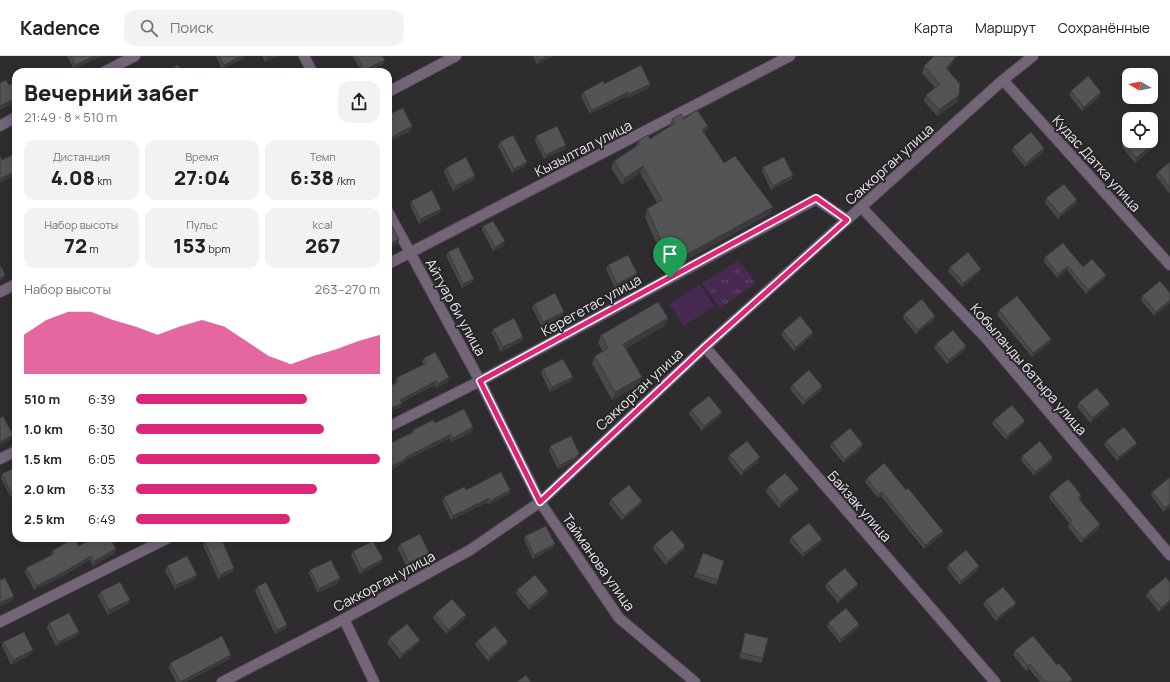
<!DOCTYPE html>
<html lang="ru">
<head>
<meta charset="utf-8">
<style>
	:root { --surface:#fff; --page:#f2f2f2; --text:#202124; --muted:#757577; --line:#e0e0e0; --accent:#db2777 }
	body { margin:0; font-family:Manrope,sans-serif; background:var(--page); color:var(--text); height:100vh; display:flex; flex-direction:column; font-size:15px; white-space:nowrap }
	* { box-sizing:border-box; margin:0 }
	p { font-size:13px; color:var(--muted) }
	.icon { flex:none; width:22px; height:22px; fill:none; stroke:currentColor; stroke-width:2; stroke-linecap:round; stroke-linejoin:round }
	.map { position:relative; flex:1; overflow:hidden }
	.panel { position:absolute; left:12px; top:12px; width:380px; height:474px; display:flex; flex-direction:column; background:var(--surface); border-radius:12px; box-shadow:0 2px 10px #0003 }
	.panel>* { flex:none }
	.needle { width:26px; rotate:280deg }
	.fabs { position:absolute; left:1122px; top:12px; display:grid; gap:8px }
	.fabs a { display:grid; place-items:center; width:36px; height:36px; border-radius:8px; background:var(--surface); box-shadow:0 2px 10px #0003; font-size:20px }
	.pin { position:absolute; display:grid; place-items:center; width:34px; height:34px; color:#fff; margin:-41px -17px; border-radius:50% 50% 50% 0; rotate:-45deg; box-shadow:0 0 4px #0007 }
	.pin .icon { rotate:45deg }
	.round { display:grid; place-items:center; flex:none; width:42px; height:42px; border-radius:12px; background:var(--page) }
	.head { display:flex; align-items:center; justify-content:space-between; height:68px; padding:0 12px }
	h1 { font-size:22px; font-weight:800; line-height:30px }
	.stats { display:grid; grid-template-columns:repeat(3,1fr); gap:6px; height:68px; padding:4px 12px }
	.stats div { display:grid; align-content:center; border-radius:10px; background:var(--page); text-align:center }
	.stats b { font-size:20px; font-weight:800 }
	.stats small { font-size:11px; font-weight:400 }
	.stats p { font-size:11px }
	.chart { height:112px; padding:8px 12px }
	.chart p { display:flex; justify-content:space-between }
	.chart svg { width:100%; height:72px; margin-top:4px; fill:var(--accent); opacity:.7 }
	ul { padding:0 12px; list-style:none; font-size:13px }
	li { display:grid; grid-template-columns:64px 48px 1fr; align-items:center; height:30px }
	li i { height:10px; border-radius:5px; background:var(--accent) }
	header { display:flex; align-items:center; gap:24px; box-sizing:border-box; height:56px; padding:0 20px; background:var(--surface); border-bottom:1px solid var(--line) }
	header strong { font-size:19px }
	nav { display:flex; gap:22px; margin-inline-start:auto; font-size:14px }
	.search { width:280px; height:36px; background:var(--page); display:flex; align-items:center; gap:10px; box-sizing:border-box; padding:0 14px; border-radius:12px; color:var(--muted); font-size:15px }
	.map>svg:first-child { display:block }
	.grass { fill:url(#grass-tufts) }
	.garden { fill:#472952 }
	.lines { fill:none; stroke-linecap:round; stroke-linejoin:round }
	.street-casing { stroke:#4c4a4c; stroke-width:12 }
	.street { stroke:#736478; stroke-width:10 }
	.wall { fill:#484749 }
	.shaded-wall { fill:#3b3a3c }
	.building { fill:#545355; stroke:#3b3a3c }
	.route-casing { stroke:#fff; stroke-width:8 }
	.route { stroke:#db2777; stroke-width:5 }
	.labels { text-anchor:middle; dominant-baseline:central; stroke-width:3.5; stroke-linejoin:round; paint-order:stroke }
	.street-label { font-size:14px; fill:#eae9ea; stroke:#242325 }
</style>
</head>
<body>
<header>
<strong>Kadence</strong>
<div class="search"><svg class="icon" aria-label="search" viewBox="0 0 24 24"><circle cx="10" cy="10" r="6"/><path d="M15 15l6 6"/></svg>Поиск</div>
<nav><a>Карта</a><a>Маршрут</a><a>Сохранённые</a></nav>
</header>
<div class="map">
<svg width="1170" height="626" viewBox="0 0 1170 626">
	<defs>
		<pattern id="grass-tufts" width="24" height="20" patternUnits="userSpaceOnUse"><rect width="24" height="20" fill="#472952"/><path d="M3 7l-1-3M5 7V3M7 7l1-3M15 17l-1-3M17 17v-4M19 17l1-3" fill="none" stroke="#62486b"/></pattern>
	</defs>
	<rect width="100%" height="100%" fill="#2e2c2e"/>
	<polygon class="grass" points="738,204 756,227 720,253 702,227 733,208"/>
	<polygon class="garden" points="700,228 714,250 684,270 669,248"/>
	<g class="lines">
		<defs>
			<g id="street">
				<polyline points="304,0 312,16"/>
				<polyline points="104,16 135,0"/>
				<polyline points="1003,24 1170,209"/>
				<polyline points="388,36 456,0"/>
				<polyline points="0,70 16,61"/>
				<polyline points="861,151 986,282 1170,499"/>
				<polyline points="388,156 480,325 540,446 619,562 695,626"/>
				<polyline points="388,208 790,0"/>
				<polyline points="0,236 16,228"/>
				<polyline points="705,291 995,626"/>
				<polyline points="388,371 480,325 816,143 847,164"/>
				<polyline points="0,403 16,395"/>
				<polyline points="344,563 374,626"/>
				<polyline points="0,566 168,482"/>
				<polyline points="222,626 344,563 470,494 540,446 705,291 1003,24 1033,0"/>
			</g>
		</defs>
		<use href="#street" class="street-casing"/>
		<use href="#street" class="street"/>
	</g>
	<g class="wall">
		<polygon points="67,0 102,0 74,13"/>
		<polygon points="216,0 244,0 243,3 222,13"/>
		<polygon points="262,0 278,0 265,6"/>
		<polygon points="353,0 382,0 385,4 383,8 367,16 361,16"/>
		<polygon points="533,0 554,0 537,8"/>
		<polygon points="934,0 957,0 955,2 952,8 948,14 959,39 957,46 937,60 924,45 926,39 935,32 922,17 924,10"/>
		<polygon points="604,28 650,28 648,32 628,42 627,40 590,58 581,40 583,36"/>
		<polygon points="1071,35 1100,41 1082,55 1069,39"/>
		<polygon points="388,59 412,70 411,75 390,85 388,80"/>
		<polygon points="672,63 684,63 705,77 704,77 724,107 773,151 770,158 668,214 645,161 647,153 657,147 640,117 622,129 611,112 614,105 636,90 638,85 650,83 670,71 669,70"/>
		<polygon points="536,80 566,89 565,93 544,103 535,85"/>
		<polygon points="500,86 525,110 512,117 498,90"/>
		<polygon points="1123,86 1153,92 1135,107 1122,91"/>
		<polygon points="1013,91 1044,92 1043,97 1025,111 1012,95"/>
		<polygon points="1170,106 1170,136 1169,137 1156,120 1158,116"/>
		<polygon points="763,111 792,123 771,134 762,115"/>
		<polygon points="446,112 474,124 453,135 444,116"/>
		<polygon points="1046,142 1076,148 1058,163 1045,147"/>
		<polygon points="411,145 441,153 439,157 419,168 410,149"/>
		<polygon points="483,170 503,190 493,195 482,174"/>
		<polygon points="448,196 472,227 462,232 446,200"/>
		<polygon points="1045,201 1083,211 1106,219 1104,223 1086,238 1067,214 1057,222 1044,206"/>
		<polygon points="608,209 636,221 615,232 606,213"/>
		<polygon points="950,211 981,213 979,217 962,231 948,215"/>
		<polygon points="1170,237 1170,247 1154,260 1141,244 1142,240"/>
		<polygon points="534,248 564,256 562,260 542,271 532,252"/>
		<polygon points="999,254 1050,287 1032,301 997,259"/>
		<polygon points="904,258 935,260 934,264 916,278 903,262"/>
		<polygon points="668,262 665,270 626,292 639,329 612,344 592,308 595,300 603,296 598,287 601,279"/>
		<polygon points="493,273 523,281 522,285 501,296 492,277"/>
		<polygon points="783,275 813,276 812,280 794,295 781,279"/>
		<polygon points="936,288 966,290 965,294 947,308 934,292"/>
		<polygon points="424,302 448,326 436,332 435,329 402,346 400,351 388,357 388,331 395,327 396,322 424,308 422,306"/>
		<polygon points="543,313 573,321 571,325 550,336 541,317"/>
		<polygon points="792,329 822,330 821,335 803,349 790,333"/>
		<polygon points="1079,346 1108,352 1090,367 1077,351"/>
		<polygon points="691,354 722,356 720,360 702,375 689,358"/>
		<polygon points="994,364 1025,365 1023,369 1006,384 992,368"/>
		<polygon points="435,367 473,371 472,376 451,386 450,382 406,404 406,406 388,415 388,388 412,376 413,374"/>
		<polygon points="1106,385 1137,387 1135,391 1117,405 1104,389"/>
		<polygon points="832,387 863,388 861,393 844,407 830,391"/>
		<polygon points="550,390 579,397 578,402 574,405 558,413 549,395"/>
		<polygon points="729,399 759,405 741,420 728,403"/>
		<polygon points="1022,400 1052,406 1034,420 1021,404"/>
		<polygon points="2,418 16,438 10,441 1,422"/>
		<polygon points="1170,421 1170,451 1164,456 1151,440 1152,436"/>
		<polygon points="867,422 943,475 942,479 924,493 881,440 878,442 865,426"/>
		<polygon points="768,431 797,437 779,452 766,436"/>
		<polygon points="466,434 510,434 509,438 488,449 487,446 451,464 442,445 444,441"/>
		<polygon points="1050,438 1081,439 1080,443 1099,473 1081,487 1068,471 1069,467 1049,442"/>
		<polygon points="611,443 642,445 640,449 622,464 609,448"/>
		<polygon points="525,480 553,492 533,503 524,484"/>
		<polygon points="791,481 822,483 820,487 803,501 789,485"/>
		<polygon points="204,485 234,512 233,516 218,523 203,489"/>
		<polygon points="400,488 429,497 428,501 407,511 398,493"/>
		<polygon points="655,488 684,494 666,509 653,493"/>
		<polygon points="79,490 115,497 93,510 90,504 63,520 34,534 25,516 26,512 51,499 52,495"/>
		<polygon points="353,495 381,507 360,518 351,499"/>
		<polygon points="703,497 724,505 716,529 694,521"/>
		<polygon points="948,509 979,510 977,515 960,529 947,513"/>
		<polygon points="167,510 195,523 175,533 165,515"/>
		<polygon points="310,514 340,522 338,527 318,537 309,518"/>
		<polygon points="827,527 858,528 856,532 838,547 825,531"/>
		<polygon points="1170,527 1170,547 1159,556 1146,540 1148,536"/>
		<polygon points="257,531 287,569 285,573 275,578 255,535"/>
		<polygon points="517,534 548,535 547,540 529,554 516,538"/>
		<polygon points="100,536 130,544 128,548 108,559 98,540"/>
		<polygon points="985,545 1014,551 996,565 983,549"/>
		<polygon points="435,558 464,564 446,578 433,562"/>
		<polygon points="49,567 79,576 77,580 56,590 47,572"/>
		<polygon points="828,567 859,568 858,572 840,587 827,571"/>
		<polygon points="745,577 763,602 762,607 739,602"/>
		<polygon points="389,582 418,588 400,603 387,587"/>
		<polygon points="477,585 508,586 506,590 488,605 475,589"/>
		<polygon points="3,586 31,598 11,609 2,590"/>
		<polygon points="1015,594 1072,623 1071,626 1040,626 1029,613 1026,615 1013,599"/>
		<polygon points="230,603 186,626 176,626 169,612 170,607"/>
	</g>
	<g class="shaded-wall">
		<polygon points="95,0 102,0 74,13 75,9"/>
		<polygon points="242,0 244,0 243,3 222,13 224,9"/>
		<polygon points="271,0 278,0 265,6 266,2"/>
		<polygon points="547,0 554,0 537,8 539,4"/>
		<polygon points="955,2 952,8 944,18 946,12"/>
		<polygon points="385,4 383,8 367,16 363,16 364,14"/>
		<polygon points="650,28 648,32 628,42 629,38"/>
		<polygon points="628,36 627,40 590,58 592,54"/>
		<polygon points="1101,36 1100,41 1082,55 1084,51"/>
		<polygon points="959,39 957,46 937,60 939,54"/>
		<polygon points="16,42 16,46 0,54 0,50"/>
		<polygon points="412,70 411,75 390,85 392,81"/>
		<polygon points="708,70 705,77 699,81 702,74"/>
		<polygon points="1154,88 1153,92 1135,107 1136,102"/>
		<polygon points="566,89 565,93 544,103 546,99"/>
		<polygon points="1044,92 1043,97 1025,111 1026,107"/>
		<polygon points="527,106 525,110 512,117 514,113"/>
		<polygon points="643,110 640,117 622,129 625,122"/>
		<polygon points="16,115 16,119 0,127 0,123"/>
		<polygon points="793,119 792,123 771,134 773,130"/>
		<polygon points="475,120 474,124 453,135 455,130"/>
		<polygon points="1077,144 1076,148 1058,163 1060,158"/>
		<polygon points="773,151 770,158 668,214 671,207"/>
		<polygon points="441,153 439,157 419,168 420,163"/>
		<polygon points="399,183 398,188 388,193 388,189"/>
		<polygon points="505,185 503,190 493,195 495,191"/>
		<polygon points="1068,210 1067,214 1057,222 1058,218"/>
		<polygon points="981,213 979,217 962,231 963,227"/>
		<polygon points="637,217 636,221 615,232 617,228"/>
		<polygon points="5,219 3,223 0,225 0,222"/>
		<polygon points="1106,219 1104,223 1086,238 1088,234"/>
		<polygon points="474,223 472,227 462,232 463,228"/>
		<polygon points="1170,244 1170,247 1154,260 1156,256"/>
		<polygon points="564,256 562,260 542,271 543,266"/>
		<polygon points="935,260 934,264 916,278 918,274"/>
		<polygon points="668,262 665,270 620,296 623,288"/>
		<polygon points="813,276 812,280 794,295 796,291"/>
		<polygon points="523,281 522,285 501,296 503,291"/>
		<polygon points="1051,283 1050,287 1032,301 1033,297"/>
		<polygon points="966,290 965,294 947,308 949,304"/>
		<polygon points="449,321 448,326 436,332 438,328"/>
		<polygon points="573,321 571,325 550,336 552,331"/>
		<polygon points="642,321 639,329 612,344 615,336"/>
		<polygon points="436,325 435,329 399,348 400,344"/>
		<polygon points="822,330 821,335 803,349 805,345"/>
		<polygon points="402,347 400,351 388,357 388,354"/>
		<polygon points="1110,348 1108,352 1090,367 1092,362"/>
		<polygon points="722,356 720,360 702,375 704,370"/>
		<polygon points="1025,365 1023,369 1006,384 1007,380"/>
		<polygon points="473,371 472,376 451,386 453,382"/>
		<polygon points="451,378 450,382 406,404 406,406 388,415 388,412 406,401"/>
		<polygon points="13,379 11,383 0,389 0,386"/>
		<polygon points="1137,387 1135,391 1117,405 1119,401"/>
		<polygon points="863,388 861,393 844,407 845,403"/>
		<polygon points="579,397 578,402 574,405 558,413 560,409"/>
		<polygon points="760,401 759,405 741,420 743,415"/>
		<polygon points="1053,402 1052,406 1034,420 1035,416"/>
		<polygon points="799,433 797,437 779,452 781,447"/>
		<polygon points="510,434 509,438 488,449 490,445"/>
		<polygon points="16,435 16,438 10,441 11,437"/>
		<polygon points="882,436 881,440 878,442 879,438"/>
		<polygon points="489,442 487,446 451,464 453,460"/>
		<polygon points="642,445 640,449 622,464 624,460"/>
		<polygon points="1170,448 1170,451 1164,456 1165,452"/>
		<polygon points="1100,468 1099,473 1081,487 1083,483"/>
		<polygon points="943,475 942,479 924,493 925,489"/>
		<polygon points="822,483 820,487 803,501 804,497"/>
		<polygon points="555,488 553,492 533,503 534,499"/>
		<polygon points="685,490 684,494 666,509 668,505"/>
		<polygon points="116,493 115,497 93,510 94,505"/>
		<polygon points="429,497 428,501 407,511 409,507"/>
		<polygon points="91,500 90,504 63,520 34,534 36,530"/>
		<polygon points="383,503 381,507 360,518 362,514"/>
		<polygon points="979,510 977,515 960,529 961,525"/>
		<polygon points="234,512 233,516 218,523 220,519"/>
		<polygon points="197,519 195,523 175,533 176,529"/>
		<polygon points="340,522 338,527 318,537 319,533"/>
		<polygon points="858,528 856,532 838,547 840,543"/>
		<polygon points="548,535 547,540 529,554 530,550"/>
		<polygon points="14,540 12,545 0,551 0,547"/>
		<polygon points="130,544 128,548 108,559 109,554"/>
		<polygon points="1170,544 1170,547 1159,556 1161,552"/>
		<polygon points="1016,547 1014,551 996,565 998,561"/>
		<polygon points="466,559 464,564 446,578 448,574"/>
		<polygon points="859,568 858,572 840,587 841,583"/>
		<polygon points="287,569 285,573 275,578 277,574"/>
		<polygon points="79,576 77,580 56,590 58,586"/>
		<polygon points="420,584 418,588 400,603 402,598"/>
		<polygon points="508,586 506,590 488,605 490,601"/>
		<polygon points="33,594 31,598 11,609 13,604"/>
		<polygon points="231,599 230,603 186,626 180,626"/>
		<polygon points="1030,608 1029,613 1026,615 1028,610"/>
	</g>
	<g class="building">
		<polygon points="71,0 95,0 75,9"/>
		<polygon points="219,0 242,0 224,9"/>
		<polygon points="265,0 271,0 266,2"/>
		<polygon points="357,0 382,0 385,4 364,14"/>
		<polygon points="537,0 547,0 539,4"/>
		<polygon points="934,0 953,0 955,2 946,12 960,28 959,39 939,54 926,39 940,28 924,10"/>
		<polygon points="178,9 182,16 165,16"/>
		<polygon points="641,9 650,28 629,38 628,36 592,54 583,36 603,25 604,28"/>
		<polygon points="42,13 43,16 36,16"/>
		<polygon points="1088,20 1101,36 1084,51 1071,35"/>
		<polygon points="6,24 9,29 16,26 16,42 0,50 0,27"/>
		<polygon points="403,52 412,70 392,81 388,73 388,59"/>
		<polygon points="697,54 708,70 702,74 724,107 735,100 773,151 671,207 647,153 662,144 643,110 625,122 614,105 640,88 638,85 648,79 650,83 675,67 672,63 681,58 684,63"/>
		<polygon points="557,70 566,89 546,99 536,80"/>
		<polygon points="1031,76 1044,92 1026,107 1013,91"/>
		<polygon points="513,79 527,106 514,113 500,86"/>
		<polygon points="1129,82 1129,85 1151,85 1151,84 1154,88 1136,102 1123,86"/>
		<polygon points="16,97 16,115 0,123 0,100 2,104"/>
		<polygon points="466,101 475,120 455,130 446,112"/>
		<polygon points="784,101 793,119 773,130 763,111"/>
		<polygon points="1170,106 1170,132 1158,116"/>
		<polygon points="1064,128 1077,144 1060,158 1046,142"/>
		<polygon points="432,134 441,153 420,163 411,145"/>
		<polygon points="389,165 399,183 388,189 388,166"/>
		<polygon points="493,165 505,185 495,191 483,170"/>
		<polygon points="1063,187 1083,211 1092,203 1106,219 1088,234 1068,210 1058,218 1045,201"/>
		<polygon points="458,191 474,223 463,228 448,196"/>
		<polygon points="968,196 981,213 963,227 950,211"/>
		<polygon points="628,199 637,217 617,228 608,209"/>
		<polygon points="0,209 5,219 0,222"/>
		<polygon points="1160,225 1170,237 1170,244 1156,256 1142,240"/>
		<polygon points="555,237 564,256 543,266 534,248"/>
		<polygon points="1017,240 1051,283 1033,297 999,254"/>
		<polygon points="922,243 935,260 918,274 904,258"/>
		<polygon points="658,246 668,262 623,288 642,321 615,336 595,300 608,292 601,279"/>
		<polygon points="800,260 813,276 796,291 783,275"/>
		<polygon points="514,262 523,281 503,291 493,273"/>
		<polygon points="953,274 966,290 949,304 936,288"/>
		<polygon points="435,296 449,321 438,328 436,325 400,344 402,347 388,354 388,331 398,326 396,322 427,307 424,302"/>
		<polygon points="563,303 573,321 552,331 543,313"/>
		<polygon points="809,314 822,330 805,345 792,329"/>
		<polygon points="1097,332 1110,348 1092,362 1079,346"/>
		<polygon points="709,340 722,356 704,370 691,354"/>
		<polygon points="1012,349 1025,365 1007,380 994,364"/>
		<polygon points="464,353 473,371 453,382 451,378 406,401 407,402 388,412 388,388 414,376 413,374 433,364 435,367"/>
		<polygon points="3,360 13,379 0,386 0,362"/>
		<polygon points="1124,371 1137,387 1119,401 1106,385"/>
		<polygon points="850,372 863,388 845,403 832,387"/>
		<polygon points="571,380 579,397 576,401 560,409 550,390"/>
		<polygon points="747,385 760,401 743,415 729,399"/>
		<polygon points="1040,385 1053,402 1035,416 1022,400"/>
		<polygon points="884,407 906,434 908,432 943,475 925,489 882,436 879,438 867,422"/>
		<polygon points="16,411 16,435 11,437 2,418"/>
		<polygon points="501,416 510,434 490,445 489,442 453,460 444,441 464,431 466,434"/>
		<polygon points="785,417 799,433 781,447 768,431"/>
		<polygon points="1170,421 1170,448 1165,452 1152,436"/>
		<polygon points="1068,423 1081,439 1078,442 1100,468 1083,483 1070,467 1072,465 1050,438"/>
		<polygon points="629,429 642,445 624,460 611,443"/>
		<polygon points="809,467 822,483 804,497 791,481"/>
		<polygon points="546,470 555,488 534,499 525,480"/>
		<polygon points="672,474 685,490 668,505 655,488"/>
		<polygon points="420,478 429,497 409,507 400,488"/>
		<polygon points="74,482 79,490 93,482 110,482 116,493 94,505 91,500 64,516 36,530 26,512 54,498 52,495"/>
		<polygon points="210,482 221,482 234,512 220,519 204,485"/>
		<polygon points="373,485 383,503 362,514 353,495"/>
		<polygon points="966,494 979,510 961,525 948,509"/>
		<polygon points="703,497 724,505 718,524 696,517"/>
		<polygon points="187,500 197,519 176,529 167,510"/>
		<polygon points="331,504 340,522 319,533 310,514"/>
		<polygon points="845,512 858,528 840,543 827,527"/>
		<polygon points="535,519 548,535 530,550 517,534"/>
		<polygon points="1166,521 1170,527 1170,544 1161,552 1148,536"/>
		<polygon points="5,522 14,540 0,547 0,524"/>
		<polygon points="120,526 130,544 109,554 100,536"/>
		<polygon points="266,526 287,569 277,574 257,531"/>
		<polygon points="1003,531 1016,547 998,561 985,545"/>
		<polygon points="452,543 466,559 448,574 435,558"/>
		<polygon points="846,552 859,568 841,583 828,567"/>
		<polygon points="69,557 79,576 58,586 49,567"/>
		<polygon points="407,568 420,584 402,598 389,582"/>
		<polygon points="495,570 508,586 490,601 477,585"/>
		<polygon points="24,576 33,594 13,604 3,586"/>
		<polygon points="745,577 768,582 763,602 741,597"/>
		<polygon points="222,580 231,599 180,626 170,607"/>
		<polygon points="1033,580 1057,609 1059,607 1072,623 1069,626 1045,626 1030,608 1028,610 1015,594"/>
		<polygon points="526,619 531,626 517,626"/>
	</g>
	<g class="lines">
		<defs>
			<polygon id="route" points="816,142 847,164 705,291 540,446 480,325"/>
		</defs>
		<use href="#route" class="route-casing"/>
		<use href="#route" class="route"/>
	</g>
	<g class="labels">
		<g class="street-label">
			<text transform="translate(583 92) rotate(-27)">Кызылтал улица</text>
			<text transform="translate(1097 107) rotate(48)">Кудас Датка улица</text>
			<text transform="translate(889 108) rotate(-42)">Саккорган улица</text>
			<text transform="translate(591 249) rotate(-29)">Керегетас улица</text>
			<text transform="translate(456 251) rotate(61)">Айтуар би улица</text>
			<text transform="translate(1029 313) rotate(49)">Кобыланды батыра улица</text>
			<text transform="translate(639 333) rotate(-43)">Саккорган улица</text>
			<text transform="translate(860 450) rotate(49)">Байзак улица</text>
			<text transform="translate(599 506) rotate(55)">Тайманова улица</text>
			<text transform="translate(384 525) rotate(-28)">Саккорган улица</text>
		</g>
	</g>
</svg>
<div class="fabs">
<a><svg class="needle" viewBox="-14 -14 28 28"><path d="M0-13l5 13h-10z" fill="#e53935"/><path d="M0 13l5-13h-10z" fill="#757577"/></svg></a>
<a><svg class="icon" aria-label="locate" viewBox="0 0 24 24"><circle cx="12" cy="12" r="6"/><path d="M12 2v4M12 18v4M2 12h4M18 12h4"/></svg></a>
</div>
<div class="pin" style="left:670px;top:222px;background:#1e9e55"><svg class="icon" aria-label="arrive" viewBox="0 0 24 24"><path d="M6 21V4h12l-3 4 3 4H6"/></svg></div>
<section class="panel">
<div class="head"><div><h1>Вечерний забег</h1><p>21:49 · 8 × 510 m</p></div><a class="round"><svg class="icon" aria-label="share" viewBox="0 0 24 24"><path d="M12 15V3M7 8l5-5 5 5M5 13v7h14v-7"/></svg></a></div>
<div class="stats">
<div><p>Дистанция</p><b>4.08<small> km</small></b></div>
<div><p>Время</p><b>27:04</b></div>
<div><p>Темп</p><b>6:38<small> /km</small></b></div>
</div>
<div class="stats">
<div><p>Набор высоты</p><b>72<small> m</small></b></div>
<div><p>Пульс</p><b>153<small> bpm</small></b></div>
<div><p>kcal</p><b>267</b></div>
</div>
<div class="chart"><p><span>Набор высоты</span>263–270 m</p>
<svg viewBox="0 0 160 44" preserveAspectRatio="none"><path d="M0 44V20L10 11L20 6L30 6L40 11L50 15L60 20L70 15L80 11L90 15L100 24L110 33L120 38L130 33L140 29L150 24L160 20V44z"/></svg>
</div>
<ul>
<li><b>510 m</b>6:39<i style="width:70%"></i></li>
<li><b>1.0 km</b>6:30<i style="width:77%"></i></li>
<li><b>1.5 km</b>6:05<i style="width:100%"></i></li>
<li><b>2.0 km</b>6:33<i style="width:74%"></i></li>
<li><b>2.5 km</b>6:49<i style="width:63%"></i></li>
</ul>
</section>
</div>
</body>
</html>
